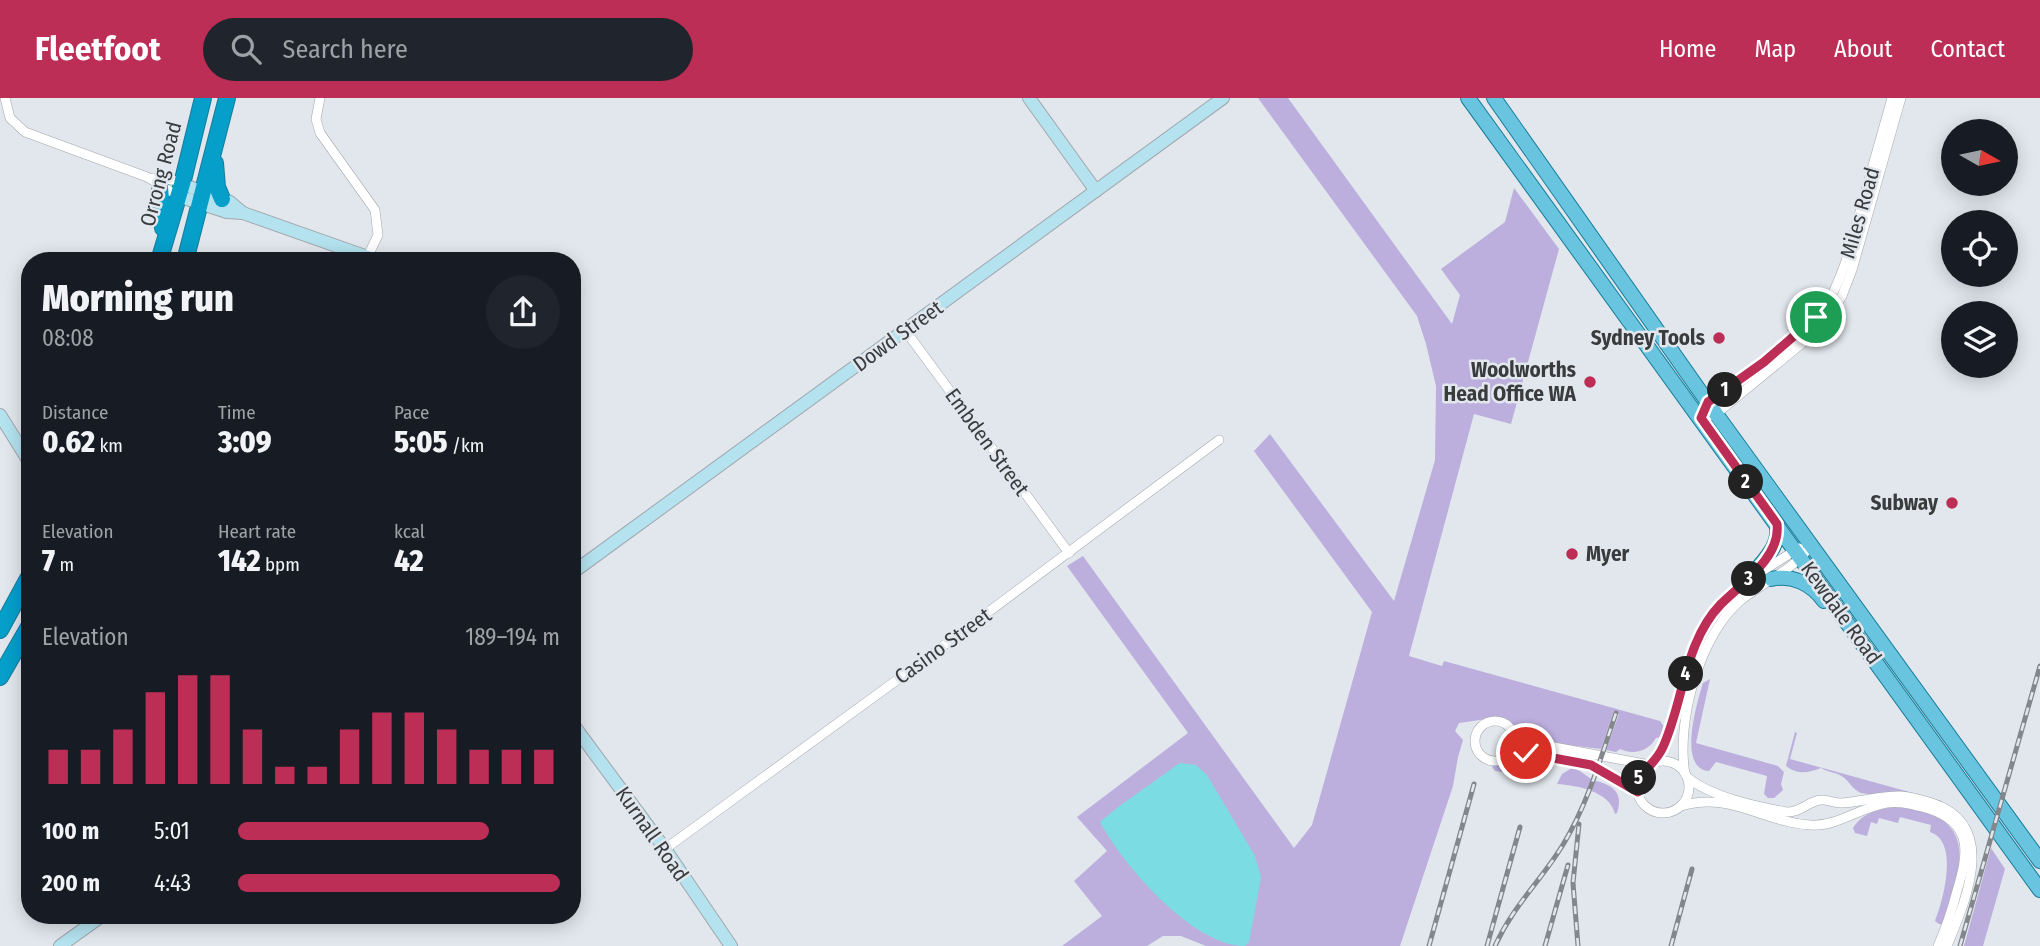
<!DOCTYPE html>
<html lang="en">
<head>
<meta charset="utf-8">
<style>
	:root { --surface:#171b24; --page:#20242c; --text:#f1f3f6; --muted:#9ea1a6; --accent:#bd2e56 }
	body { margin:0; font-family:"Fira Sans Condensed",sans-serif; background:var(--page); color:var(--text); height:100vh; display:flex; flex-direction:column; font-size:26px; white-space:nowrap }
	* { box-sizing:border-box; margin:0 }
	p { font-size:23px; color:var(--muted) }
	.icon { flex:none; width:38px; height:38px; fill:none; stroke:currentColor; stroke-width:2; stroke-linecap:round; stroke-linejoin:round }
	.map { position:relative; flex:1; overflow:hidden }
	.side { position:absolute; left:21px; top:154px; width:560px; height:672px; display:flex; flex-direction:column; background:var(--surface); border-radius:28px; box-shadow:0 4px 18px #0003 }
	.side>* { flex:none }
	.needle { width:46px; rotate:99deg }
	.tools { position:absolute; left:1941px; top:21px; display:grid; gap:14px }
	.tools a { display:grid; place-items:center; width:77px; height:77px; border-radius:50%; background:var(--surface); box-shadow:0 4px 18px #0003; font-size:35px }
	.pin { position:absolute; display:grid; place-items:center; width:60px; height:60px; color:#fff; margin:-30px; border:4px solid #fff; border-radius:50%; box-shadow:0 2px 7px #0007 }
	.km { position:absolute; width:35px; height:35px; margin:-18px; border-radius:50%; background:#222; color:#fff; font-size:19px; line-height:35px; text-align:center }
	.round { display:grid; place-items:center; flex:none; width:74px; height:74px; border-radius:37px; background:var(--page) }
	.summary { display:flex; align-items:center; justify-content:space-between; height:119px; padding:0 21px }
	h1 { font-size:38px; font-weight:800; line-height:52px }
	.metrics { display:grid; grid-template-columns:repeat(3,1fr); gap:10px; height:119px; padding:7px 21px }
	.metrics div { display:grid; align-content:center }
	.metrics b { font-size:30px; font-weight:800 }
	.metrics small { font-size:19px; font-weight:400 }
	.metrics p { font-size:19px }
	.chart { height:196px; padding:14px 21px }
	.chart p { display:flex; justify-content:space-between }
	.chart svg { width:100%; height:126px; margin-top:7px; stroke:var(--accent); stroke-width:6 }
	ul { padding:0 21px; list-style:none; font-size:23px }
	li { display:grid; grid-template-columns:112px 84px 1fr; align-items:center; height:52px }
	li i { height:18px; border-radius:9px; background:var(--accent) }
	header { display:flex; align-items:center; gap:42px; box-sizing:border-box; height:98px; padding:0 35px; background:var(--accent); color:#fff }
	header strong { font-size:33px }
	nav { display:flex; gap:38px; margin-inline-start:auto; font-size:24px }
	.search { width:490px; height:63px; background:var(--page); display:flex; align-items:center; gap:18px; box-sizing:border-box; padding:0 24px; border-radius:38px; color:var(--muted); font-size:26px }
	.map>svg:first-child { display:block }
	.green { fill:#bcafde }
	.water { fill:#7cdce3 }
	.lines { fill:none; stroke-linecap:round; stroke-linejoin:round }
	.street-casing { stroke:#a1a7ad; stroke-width:10 }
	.secondary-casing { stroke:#a1a7ad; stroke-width:14 }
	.primary-casing { stroke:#177c99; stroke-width:16 }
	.highway-casing { stroke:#177c99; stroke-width:18 }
	.street { stroke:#fff; stroke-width:9 }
	.secondary { stroke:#b4e2ef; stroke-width:12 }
	.primary { stroke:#69c5df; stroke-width:14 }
	.highway { stroke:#059fca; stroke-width:16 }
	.rail-casing { stroke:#83878b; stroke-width:5 }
	.rail { stroke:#e1e7ed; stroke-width:2.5; stroke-dasharray:8; stroke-linecap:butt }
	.route-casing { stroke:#fff; stroke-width:14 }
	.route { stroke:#bd2e56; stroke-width:9 }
	.poi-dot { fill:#bd2e56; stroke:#e1e7ed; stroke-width:2.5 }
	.labels { text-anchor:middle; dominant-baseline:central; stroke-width:5; stroke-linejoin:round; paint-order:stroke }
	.street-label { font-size:21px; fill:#393b3d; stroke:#e1e7ed }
	.poi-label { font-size:21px; font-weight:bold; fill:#393b3d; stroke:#e1e7ed; text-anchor:end }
</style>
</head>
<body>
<header>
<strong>Fleetfoot</strong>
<div class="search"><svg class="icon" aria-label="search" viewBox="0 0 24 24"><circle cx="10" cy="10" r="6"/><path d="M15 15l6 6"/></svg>Search here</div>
<nav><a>Home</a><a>Map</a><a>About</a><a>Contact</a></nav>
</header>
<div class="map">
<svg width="2040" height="848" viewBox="0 0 2040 848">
	<rect width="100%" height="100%" fill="#e1e7ed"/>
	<g class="green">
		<path d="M1258,0h30l164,226 8,-29 -19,-26 64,-47 9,-34 45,61 -48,175 -37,-10 -65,242 33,10 2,-5 216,60 5,7 -4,9 -5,1c-8,14 -23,17 -36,11l-4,3 -10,-2 13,-36 -5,-3 -13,38 -50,-6 -16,-4 -34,-22 -42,6 -4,8 8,9 -5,17 -5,29 -53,160h-194l-25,-10h-18l-16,10h-85l40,-30 -28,-35 33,-30 -30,-34 111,-84 -121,-167 16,-10 211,292 18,-23 60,-213 -118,-161 16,-17 124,167 41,-141 1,-74 -10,-42 -9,-28z"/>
		<path d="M1710,581l-14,64 82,23 6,6 -3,12 2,6 -9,8h-6l-4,-4 3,-18 -51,-14 -7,9c-32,-2 -12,-68 -6,-88z"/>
		<path d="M1795,634l2,1 -7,26 152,42 -1,2 -80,-10c-9,-4 -11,-11 -18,-16 -7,-5 -16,-5 -22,-9 -13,5 -23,7 -35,-2z"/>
		<polygon points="1528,659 1539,662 1542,668 1539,681 1535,675 1529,678 1495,673 1492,669 1497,665"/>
		<path d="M1572,670c10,2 15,10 24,13 17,4 28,12 21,32l-2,1c-5,-23 -40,-29 -58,-30l5,-10z"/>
		<path d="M1893,709c88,6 70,56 51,118l-5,-1 -4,-3c9,-22 24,-80 -5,-89l1,-7 -31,-8 -2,6 -19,-5 -2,6 -6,-2 -4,14 -12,-3 -2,-5c10,-15 23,-18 40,-21z"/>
		<polygon points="1991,750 2005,771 1983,848 1964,848"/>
	</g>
	<path class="water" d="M1180,665l16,2 11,10 48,81 6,21 -12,65 -4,4c-53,0 -122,-81 -145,-124l18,-15z"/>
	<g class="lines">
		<defs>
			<g id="street">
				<polyline points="5,0 10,20 25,34 147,79 178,98"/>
				<polyline points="320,0 316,21 320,35 375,112 378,137 368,158"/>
				<polyline points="152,80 173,82 182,86"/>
				<polyline points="905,232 1069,455"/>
				<path d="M1706,309l2,-5c37,-26 92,-60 118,-97 9,-13 14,-28 20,-44l46,-163"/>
				<polyline points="1701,320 1716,316 1822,229 1842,198 1852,172 1901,0"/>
				<polyline points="1761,474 1799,450"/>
				<circle cx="1495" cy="643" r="20"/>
				<polyline points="1512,633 1538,646 1650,667"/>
				<path d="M1507,659c46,-11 93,10 131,35"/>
				<circle cx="1663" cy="689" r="26"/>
				<path d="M1653,665c30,-48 27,-109 64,-154 9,-11 21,-20 32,-29"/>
				<path d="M1685,676c-9,-52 14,-138 55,-173 23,-19 54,-31 71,-56"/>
				<path d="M1687,679c24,20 68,29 99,35 15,1 22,-11 35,-12 7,-1 14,4 21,3 20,-1 38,-8 59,-7 11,1 21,4 31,7 67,22 34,97 15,143"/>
				<path d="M1681,708c49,-15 82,16 129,19 27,2 51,-18 77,-22 14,-2 28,2 42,6 45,15 39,45 28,82 -5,19 -11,37 -19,55"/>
				<polyline points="665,751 908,574 1219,342"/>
			</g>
			<g id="secondary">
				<polyline points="1029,0 1096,93"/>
				<polyline points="182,86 230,104 243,115"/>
				<polyline points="178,98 227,114 243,115 379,163"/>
				<polyline points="0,317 30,365"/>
				<polyline points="572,475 1223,0"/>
				<polyline points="572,625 665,751 731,848"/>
				<polyline points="60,848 103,817"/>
			</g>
			<g id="primary">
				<polyline points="1468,0 2040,792"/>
				<polyline points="1494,0 1716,316 2040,763"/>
				<path d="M1771,481c21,-5 41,5 53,22"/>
				<path d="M1746,485c13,-20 35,-33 31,-59"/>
			</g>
			<g id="highway">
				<polyline points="215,65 217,89 222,101"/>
				<polyline points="160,88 163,130"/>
				<polyline points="159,163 182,86 203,0"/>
				<polyline points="185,163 227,0"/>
				<polyline points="0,532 30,477"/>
				<polyline points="0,579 30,527"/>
			</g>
		</defs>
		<use href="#street" class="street-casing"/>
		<use href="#secondary" class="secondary-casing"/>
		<use href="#primary" class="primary-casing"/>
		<use href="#highway" class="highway-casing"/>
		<use href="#street" class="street"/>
		<use href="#secondary" class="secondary"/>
		<use href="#primary" class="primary"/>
		<use href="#highway" class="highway"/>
		<defs>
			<g id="rail">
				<polyline points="1429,848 1474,686"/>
				<polyline points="1487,848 1520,729"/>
				<path d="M1495,848c19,-42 47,-66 69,-103 24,-40 37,-86 52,-130"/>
				<polyline points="1545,848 1568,767"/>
				<polyline points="1578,848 1573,785 1579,726"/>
				<polyline points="1671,848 1692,771"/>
				<polyline points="1960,848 2040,568"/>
			</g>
		</defs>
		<use href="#rail" class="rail-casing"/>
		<use href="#rail" class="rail"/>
	</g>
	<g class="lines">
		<defs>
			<path id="route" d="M1526,655l65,12 47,27c0,-21 17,-27 25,-45 21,-46 21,-105 58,-143 21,-21 60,-47 56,-80l-76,-106 7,-16 56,-40 52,-45"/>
		</defs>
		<use href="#route" class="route-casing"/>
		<use href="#route" class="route"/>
	</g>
	<g class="poi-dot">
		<circle cx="1719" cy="240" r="7"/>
		<circle cx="1590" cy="284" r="7"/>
		<circle cx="1952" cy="405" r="7"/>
		<circle cx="1572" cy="456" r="7"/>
	</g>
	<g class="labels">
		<g class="street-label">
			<text transform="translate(161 76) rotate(-75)">Orrong Road</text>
			<text transform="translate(1860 115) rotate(-74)">Miles Road</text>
			<text transform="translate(898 238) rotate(-36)">Dowd Street</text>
			<text transform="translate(987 344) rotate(54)">Embden Street</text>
			<text transform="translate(1841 515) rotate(54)">Kewdale Road</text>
			<text transform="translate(943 548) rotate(-36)">Casino Street</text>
			<text transform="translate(652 736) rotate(55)">Kurnall Road</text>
		</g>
		<g class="poi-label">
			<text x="1705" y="240">Sydney Tools</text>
			<text x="1576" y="272">Woolworths<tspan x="1576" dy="24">Head Office WA</tspan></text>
			<text x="1938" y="405">Subway</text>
			<text x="1586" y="456" text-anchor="start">Myer</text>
		</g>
	</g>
</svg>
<div class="tools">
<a><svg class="needle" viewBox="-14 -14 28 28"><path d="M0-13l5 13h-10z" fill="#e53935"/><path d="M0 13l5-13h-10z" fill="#9ea1a6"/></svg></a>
<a><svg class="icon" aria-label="locate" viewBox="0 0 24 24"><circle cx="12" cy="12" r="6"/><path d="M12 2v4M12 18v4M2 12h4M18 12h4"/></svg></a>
<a><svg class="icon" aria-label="layers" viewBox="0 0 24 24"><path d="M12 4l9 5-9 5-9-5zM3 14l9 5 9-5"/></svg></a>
</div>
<div class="pin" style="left:1816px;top:219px;background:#1e9e55"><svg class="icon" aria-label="arrive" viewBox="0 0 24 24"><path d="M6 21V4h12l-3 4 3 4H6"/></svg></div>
<div class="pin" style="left:1526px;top:655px;background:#d93025"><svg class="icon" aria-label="check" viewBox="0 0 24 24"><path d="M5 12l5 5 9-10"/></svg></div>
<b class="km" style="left:1725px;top:292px">1</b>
<b class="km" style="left:1746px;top:384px">2</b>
<b class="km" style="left:1749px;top:481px">3</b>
<b class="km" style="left:1686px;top:576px">4</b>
<b class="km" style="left:1639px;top:680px">5</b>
<section class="side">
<div class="summary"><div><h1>Morning run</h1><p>08:08</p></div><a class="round"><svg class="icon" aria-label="share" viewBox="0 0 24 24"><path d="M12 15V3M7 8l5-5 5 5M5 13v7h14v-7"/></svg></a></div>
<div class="metrics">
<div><p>Distance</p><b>0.62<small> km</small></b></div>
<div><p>Time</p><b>3:09</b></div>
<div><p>Pace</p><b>5:05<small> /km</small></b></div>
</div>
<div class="metrics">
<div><p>Elevation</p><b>7<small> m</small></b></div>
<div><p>Heart rate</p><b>142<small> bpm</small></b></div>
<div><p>kcal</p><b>42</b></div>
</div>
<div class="chart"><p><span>Elevation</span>189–194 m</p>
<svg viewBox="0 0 160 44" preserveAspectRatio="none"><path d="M5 44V32M15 44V32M25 44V25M35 44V12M45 44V6M55 44V6M65 44V25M75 44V38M85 44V38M95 44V25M105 44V19M115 44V19M125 44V25M135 44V32M145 44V32M155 44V32"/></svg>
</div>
<ul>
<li><b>100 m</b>5:01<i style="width:78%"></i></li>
<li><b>200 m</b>4:43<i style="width:100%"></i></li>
</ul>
</section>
</div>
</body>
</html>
